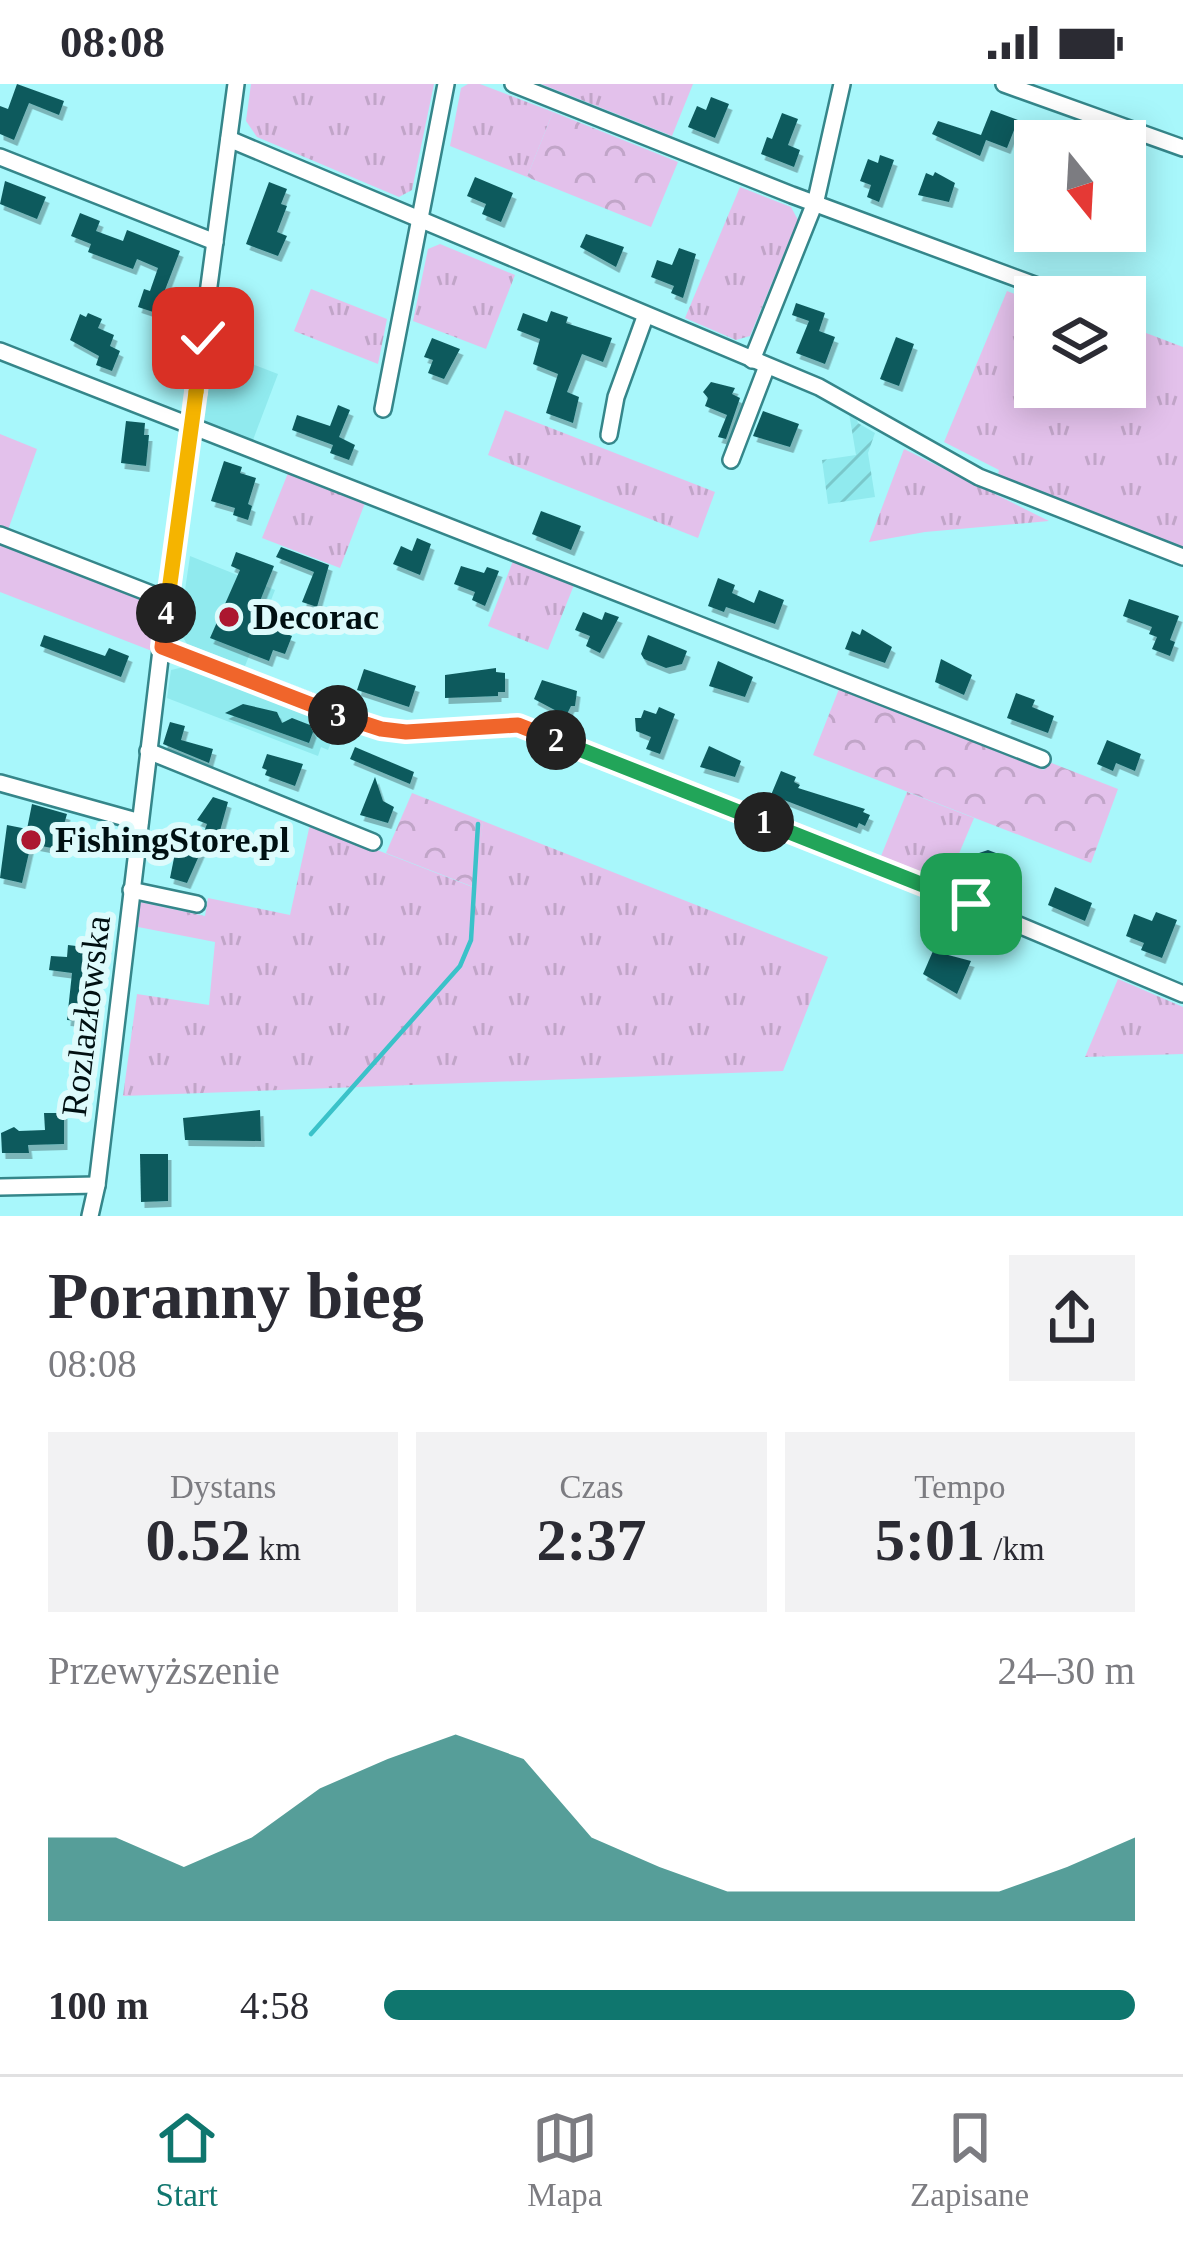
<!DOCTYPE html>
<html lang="pl">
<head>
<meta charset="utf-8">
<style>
	:root { --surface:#fff; --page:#f2f2f3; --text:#2b2b33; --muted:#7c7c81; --line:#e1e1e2; --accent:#0f766e }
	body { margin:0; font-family:Georgia,serif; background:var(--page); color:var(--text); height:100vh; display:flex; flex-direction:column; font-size:45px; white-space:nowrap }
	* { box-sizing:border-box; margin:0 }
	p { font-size:39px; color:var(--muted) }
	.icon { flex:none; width:66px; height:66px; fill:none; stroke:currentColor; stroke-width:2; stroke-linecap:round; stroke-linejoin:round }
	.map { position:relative; height:1132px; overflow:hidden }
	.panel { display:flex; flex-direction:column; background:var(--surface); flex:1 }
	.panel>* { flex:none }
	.needle { width:78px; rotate:162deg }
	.buttons { position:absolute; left:1014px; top:36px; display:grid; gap:24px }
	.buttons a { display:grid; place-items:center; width:132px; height:132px; border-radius:0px; background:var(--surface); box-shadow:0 6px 30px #0003; font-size:60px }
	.pin { position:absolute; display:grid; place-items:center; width:102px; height:102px; color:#fff; margin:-51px; border-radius:24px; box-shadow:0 6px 18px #0006 }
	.km { position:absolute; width:60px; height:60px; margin:-30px; border-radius:50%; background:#222; color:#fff; font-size:33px; line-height:60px; text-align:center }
	.round { display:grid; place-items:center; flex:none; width:126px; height:126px; border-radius:0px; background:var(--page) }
	.headline { display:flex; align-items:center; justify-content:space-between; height:204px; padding:0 48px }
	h1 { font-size:66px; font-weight:700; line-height:90px }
	.metrics { display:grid; grid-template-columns:repeat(3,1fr); gap:18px; height:204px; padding:12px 48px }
	.metrics div { display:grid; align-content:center; border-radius:0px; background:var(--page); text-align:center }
	.metrics b { font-size:60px; font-weight:700 }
	.metrics small { font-size:33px; font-weight:400 }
	.metrics p { font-size:33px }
	.chart { height:336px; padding:24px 48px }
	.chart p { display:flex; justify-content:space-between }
	.chart svg { width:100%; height:216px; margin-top:12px; fill:var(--accent); opacity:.7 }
	ul { padding:0 48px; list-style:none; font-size:39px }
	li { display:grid; grid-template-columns:192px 144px 1fr; align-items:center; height:90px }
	li i { height:30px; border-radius:15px; background:var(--accent) }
	.status { display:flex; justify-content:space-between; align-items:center; height:84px; padding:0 60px; background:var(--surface); direction:ltr }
	.status svg { height:33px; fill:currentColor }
	.tabs { display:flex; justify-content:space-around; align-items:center; height:168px; border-top:3px solid var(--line); background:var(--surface); font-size:33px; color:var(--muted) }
	.tabs a { display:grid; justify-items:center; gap:6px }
	.tabs .selected { color:var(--accent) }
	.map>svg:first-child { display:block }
	.built { fill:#90eaee }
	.industrial { fill:url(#industrial-furrows) }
	.grass { fill:url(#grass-tufts) }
	.forest { fill:url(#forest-crowns) }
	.garden { fill:#e3c1eb }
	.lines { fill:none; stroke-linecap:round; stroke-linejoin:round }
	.stream { stroke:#3ac2c9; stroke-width:4.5 }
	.building { fill:#0f5a5d; filter:url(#shadow) }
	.minor-casing { stroke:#35868a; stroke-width:20 }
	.minor { stroke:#fff; stroke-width:15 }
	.split-1-casing { stroke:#fff; stroke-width:24 }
	.split-2-casing { stroke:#fff; stroke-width:24 }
	.split-3-casing { stroke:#fff; stroke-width:24 }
	.split-4-casing { stroke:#fff; stroke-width:24 }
	.split-5-casing { stroke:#fff; stroke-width:24 }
	.split-6-casing { stroke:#fff; stroke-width:24 }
	.split-1 { stroke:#22a559; stroke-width:15 }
	.split-2 { stroke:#22a559; stroke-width:15 }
	.split-3 { stroke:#f0652b; stroke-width:15 }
	.split-4 { stroke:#f0652b; stroke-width:15 }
	.split-5 { stroke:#f5b400; stroke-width:15 }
	.split-6 { stroke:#f5b400; stroke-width:15 }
	.poi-dot { fill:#ac1730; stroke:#ddfbfc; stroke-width:4.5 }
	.labels { text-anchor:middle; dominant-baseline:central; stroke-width:12; stroke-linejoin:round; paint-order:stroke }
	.poi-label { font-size:36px; font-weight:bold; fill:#001012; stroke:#ddfbfc; text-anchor:start }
	.street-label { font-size:36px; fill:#001012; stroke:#ddfbfc }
</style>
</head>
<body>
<div class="status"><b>08:08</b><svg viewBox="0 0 49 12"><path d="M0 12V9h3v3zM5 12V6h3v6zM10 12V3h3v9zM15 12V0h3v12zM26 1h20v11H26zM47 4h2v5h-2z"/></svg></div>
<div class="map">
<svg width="1183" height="1132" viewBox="0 0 1183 1132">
	<defs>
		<pattern id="industrial-furrows" width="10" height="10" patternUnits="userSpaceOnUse" patternTransform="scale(3)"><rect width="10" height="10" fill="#90eaee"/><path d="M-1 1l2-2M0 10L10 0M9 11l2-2" fill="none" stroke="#7ac8cb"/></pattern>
		<pattern id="grass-tufts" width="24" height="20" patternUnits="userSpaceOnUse" patternTransform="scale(3)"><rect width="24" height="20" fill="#e3c1eb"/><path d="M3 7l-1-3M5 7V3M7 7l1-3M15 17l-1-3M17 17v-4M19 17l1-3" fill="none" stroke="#c1a5c8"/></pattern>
		<pattern id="forest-crowns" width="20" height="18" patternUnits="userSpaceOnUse" patternTransform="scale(3)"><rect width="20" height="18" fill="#e3c1eb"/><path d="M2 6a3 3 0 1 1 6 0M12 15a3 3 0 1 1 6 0" fill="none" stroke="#c1a5c8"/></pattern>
		<filter id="shadow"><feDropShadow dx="3.5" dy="6" stdDeviation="0" flood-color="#0004"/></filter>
	</defs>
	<rect width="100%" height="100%" fill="#a8f7fb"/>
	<g class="built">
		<polygon points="211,264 278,290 253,356 201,336"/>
		<polygon points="190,472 275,506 245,582 187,560 179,547"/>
		<polygon points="184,583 338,642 328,666 321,663 318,672 167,614 171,586"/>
	</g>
	<polygon class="industrial" points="848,323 855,328 858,339 875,349 868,369 875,413 828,420 822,376 856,371"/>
	<g class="grass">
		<polygon points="251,0 434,0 412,106 399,113 257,53 246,37"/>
		<polygon points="468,0 480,0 553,28 527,93 450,62 461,4"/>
		<polygon points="541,0 693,0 672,52"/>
		<polygon points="740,103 791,123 798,136 750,252 736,256 685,234"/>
		<polygon points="440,160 515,191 486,265 413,237 428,165"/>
		<polygon points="311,205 387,235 378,280 294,247"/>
		<polygon points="1007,207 1035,218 1035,303 1125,303 1125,241 1183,263 1183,468 997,395 999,386 944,358"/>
		<polygon points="505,326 715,408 698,454 488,371"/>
		<polygon points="904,365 1049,437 925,448 869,458"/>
		<polygon points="288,389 365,419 340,484 262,454"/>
		<polygon points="513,477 574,501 548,566 488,542"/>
		<polygon points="907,708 974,734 947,798 881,772"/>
		<polygon points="483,737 828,873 783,987 123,1012 137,910 209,921 215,858 138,843 140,818 205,832 208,814 290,831 310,740 475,804"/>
		<polygon points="1118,895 1183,923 1183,970 1085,973"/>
	</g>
	<g class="forest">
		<polygon points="553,28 678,78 651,143 527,93"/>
		<polygon points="839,605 1044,686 1049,678 1118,705 1091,779 813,671"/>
		<polygon points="412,709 483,737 476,804 386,769"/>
	</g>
	<polygon class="garden" points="0,350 37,365 8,446 160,505 152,567 0,508"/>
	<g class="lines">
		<polyline class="stream" points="311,1050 460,882 471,856 478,740"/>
	</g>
	<g class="building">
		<polygon points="17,0 64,17 59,31 29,19 14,56 0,50 0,22 8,25"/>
		<polygon points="711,13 729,20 715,54 688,43 697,22 706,26"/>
		<polygon points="991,26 1018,36 1007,64 986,56 980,72 932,50 938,37 981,51"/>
		<polygon points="782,29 798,35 788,61 800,66 794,83 761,70 767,53 772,55"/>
		<polygon points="880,71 894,76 879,118 867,113 871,101 860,97 868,75 878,79"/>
		<polygon points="935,88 955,99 949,118 918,111 926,89 933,92"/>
		<polygon points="475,93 513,109 501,138 482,130 486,120 467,112"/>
		<polygon points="5,97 46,113 37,135 0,120"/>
		<polygon points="269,98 287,105 281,120 287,122 277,148 287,152 278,172 246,160"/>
		<polygon points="80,129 100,137 96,147 123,157 127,146 180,167 165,206 187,214 181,229 171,225 168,233 138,223 144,205 150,207 158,184 137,175 133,185 88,168 91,160 71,152"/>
		<polygon points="586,150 624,163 616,183 580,163"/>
		<polygon points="679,164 696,170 683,214 671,209 674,202 651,193 657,176 672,181"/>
		<polygon points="796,219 825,229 819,247 835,253 825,280 796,269 809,237 792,231"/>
		<polygon points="551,227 568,233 566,239 612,254 603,278 582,270 567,308 579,313 573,339 546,329 558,290 533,280 540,255 517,246 523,229 547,238"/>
		<polygon points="88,229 102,235 98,244 114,251 110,262 120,267 112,287 96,281 99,272 70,256 80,230 86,233"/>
		<polygon points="896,253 914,260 899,302 880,295"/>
		<polygon points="432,254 460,265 444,295 428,289 433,276 424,273"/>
		<polygon points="711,298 735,304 732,310 740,314 726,355 718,353 727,331 705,322 708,314 703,308"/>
		<polygon points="338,321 350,326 339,353 355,361 349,376 330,369 333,361 292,346 297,331 330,342"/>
		<polygon points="763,327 799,340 790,363 753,352"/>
		<polygon points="126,337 145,339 144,351 149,351 146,382 121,379"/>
		<polygon points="224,377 242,383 240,389 256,394 248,420 252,422 248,436 233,431 235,424 211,417"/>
		<polygon points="541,427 581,442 571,466 532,450"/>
		<polygon points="417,454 431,460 420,491 393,480 401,462 412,467"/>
		<polygon points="281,463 329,481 317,523 302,518 314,488 276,473"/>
		<polygon points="236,468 274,482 252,537 292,552 285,570 273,566 269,577 210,554 240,486 231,482"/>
		<polygon points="461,482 484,489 487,483 499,487 485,522 472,516 475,508 454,500"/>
		<polygon points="718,494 735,501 732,509 754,519 759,506 784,516 775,540 726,523 724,528 708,522"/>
		<polygon points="1129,515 1179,532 1170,556 1175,558 1170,572 1152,565 1157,553 1149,550 1152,543 1123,532"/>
		<polygon points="583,528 602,536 605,528 619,533 600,569 586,562 590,552 575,546"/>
		<polygon points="862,545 892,563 885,579 845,565 852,547 860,551"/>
		<polygon points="44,551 105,572 109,564 129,572 121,593 40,562"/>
		<polygon points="648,551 687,567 682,580 666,584 644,575 641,570"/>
		<polygon points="941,575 972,591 964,611 935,598"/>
		<polygon points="718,577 753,593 745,613 709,602"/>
		<polygon points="496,584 496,588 505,589 505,608 498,608 498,612 445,614 445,591"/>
		<polygon points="364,585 416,602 409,623 357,606"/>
		<polygon points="542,596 577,607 575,622 571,622 566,632 534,615"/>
		<polygon points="1016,609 1035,616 1032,623 1054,632 1048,649 1007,634"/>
		<polygon points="243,620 277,628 282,639 292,634 310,641 313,648 309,659 225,629"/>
		<polygon points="659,623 675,630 660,670 646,665 651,653 636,647 635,634 641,634 644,626 656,630"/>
		<polygon points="170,638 185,642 181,656 213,665 209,679 163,660"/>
		<polygon points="1107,656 1141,670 1135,687 1116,679 1113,687 1097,680"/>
		<polygon points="709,662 741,677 735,693 700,683"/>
		<polygon points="355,663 414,688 410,700 350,675"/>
		<polygon points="267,670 303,680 295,702 265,691 267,686 262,684"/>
		<polygon points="781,687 796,693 794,698 800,701 798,704 865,725 863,728 870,731 865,742 859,739 857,744 771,711"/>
		<polygon points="375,693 383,717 394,723 388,739 360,731"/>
		<polygon points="213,713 228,718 218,754 204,748 207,740 197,736"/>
		<polygon points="32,720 67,730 57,765 31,760 22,799 0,794 7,741 27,745"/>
		<polygon points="177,759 202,765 187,799 170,794"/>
		<polygon points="988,766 1012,775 1009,781 1017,784 1012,797 1004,794 996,798 978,790 975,782 979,769"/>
		<polygon points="1055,803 1092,819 1085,837 1048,821"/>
		<polygon points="1156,828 1177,836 1162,874 1141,866 1144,859 1126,852 1134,830 1152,837"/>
		<polygon points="68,861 92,864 89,938 67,936 72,889 49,886 51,872 67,873"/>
		<polygon points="933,867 971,877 957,910 923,890"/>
		<polygon points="260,1026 261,1057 185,1056 183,1034"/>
		<polygon points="44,1029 64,1029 64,1060 28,1061 29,1069 2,1069 1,1049 14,1043 19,1047 45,1046"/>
		<polygon points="140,1070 168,1070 168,1117 141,1118"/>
	</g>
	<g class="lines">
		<defs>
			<g id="minor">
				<polyline points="513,0 792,111 1067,213"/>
				<polyline points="1004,0 1183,64"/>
				<polyline points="229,55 819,303 979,393 1183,473"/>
				<polyline points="0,73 215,158"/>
				<polyline points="0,267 1042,675"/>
				<polyline points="752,276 816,116 842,0"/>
				<polyline points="383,325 446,0"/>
				<polyline points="609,351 616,313 645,233"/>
				<polyline points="731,376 767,282"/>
				<polyline points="0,451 167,516"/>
				<polyline points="162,563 381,645 406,648 518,641 971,821 1183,910"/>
				<polyline points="148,667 373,758"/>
				<polyline points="0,699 140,738"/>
				<polyline points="131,806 197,820"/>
				<polyline points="0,1103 97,1101"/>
				<polyline points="90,1132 97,1101 167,516 236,0"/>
			</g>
		</defs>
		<use href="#minor" class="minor-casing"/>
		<use href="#minor" class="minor"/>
	</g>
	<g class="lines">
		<defs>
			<polyline id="split-1" points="764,738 971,820"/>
			<polyline id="split-2" points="556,656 764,738"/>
			<polyline id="split-3" points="338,631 381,645 406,648 518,641 556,656"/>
			<polyline id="split-4" points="166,529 162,563 338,631"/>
			<polyline id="split-5" points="166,529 196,308"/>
			<polyline id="split-6" points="196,308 203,254"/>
		</defs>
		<use href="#split-1" class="split-1-casing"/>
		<use href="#split-2" class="split-2-casing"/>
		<use href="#split-3" class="split-3-casing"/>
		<use href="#split-4" class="split-4-casing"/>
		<use href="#split-5" class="split-5-casing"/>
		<use href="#split-6" class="split-6-casing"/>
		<use href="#split-1" class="split-1"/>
		<use href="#split-2" class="split-2"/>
		<use href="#split-3" class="split-3"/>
		<use href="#split-4" class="split-4"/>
		<use href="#split-5" class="split-5"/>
		<use href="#split-6" class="split-6"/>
	</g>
	<g class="poi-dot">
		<circle cx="229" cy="533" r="12"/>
		<circle cx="31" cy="756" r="12"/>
	</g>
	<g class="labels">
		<g class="poi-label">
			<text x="253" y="533">Decorac</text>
			<text x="55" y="756">FishingStore.pl</text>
		</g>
		<g class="street-label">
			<text transform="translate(86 932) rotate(-83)">Rozlazłowska</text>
		</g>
	</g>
</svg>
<div class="buttons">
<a><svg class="needle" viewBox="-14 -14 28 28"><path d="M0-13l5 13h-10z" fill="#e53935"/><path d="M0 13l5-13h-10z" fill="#7c7c81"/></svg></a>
<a><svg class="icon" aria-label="layers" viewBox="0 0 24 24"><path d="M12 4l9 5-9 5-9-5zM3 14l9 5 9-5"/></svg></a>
</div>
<div class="pin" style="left:971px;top:820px;background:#1e9e55"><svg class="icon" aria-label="arrive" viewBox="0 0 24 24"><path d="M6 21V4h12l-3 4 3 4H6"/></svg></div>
<div class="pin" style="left:203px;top:254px;background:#d93025"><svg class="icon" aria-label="check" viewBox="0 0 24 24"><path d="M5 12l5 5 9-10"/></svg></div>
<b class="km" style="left:764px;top:738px">1</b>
<b class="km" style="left:556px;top:656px">2</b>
<b class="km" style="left:338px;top:631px">3</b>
<b class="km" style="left:166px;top:529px">4</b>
</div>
<section class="panel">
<div class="headline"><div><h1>Poranny bieg</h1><p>08:08</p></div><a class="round"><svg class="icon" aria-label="share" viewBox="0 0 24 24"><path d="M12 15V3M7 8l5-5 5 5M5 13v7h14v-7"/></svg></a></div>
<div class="metrics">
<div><p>Dystans</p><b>0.52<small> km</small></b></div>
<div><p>Czas</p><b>2:37</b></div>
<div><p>Tempo</p><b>5:01<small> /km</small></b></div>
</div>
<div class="chart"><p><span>Przewyższenie</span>24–30 m</p>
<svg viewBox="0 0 160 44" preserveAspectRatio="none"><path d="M0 44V27L10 27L20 33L30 27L40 17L50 11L60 6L70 11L80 27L90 33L100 38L110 38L120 38L130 38L140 38L150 33L160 27V44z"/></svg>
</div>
<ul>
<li><b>100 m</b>4:58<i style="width:100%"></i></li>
</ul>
</section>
<nav class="tabs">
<a class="selected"><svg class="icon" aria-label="home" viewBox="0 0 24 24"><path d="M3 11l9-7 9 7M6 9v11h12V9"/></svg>Start</a>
<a><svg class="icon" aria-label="map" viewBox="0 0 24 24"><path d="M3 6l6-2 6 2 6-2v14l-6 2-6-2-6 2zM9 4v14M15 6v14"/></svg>Mapa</a>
<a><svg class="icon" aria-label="saved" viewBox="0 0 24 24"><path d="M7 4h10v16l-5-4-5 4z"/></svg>Zapisane</a>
</nav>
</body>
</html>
